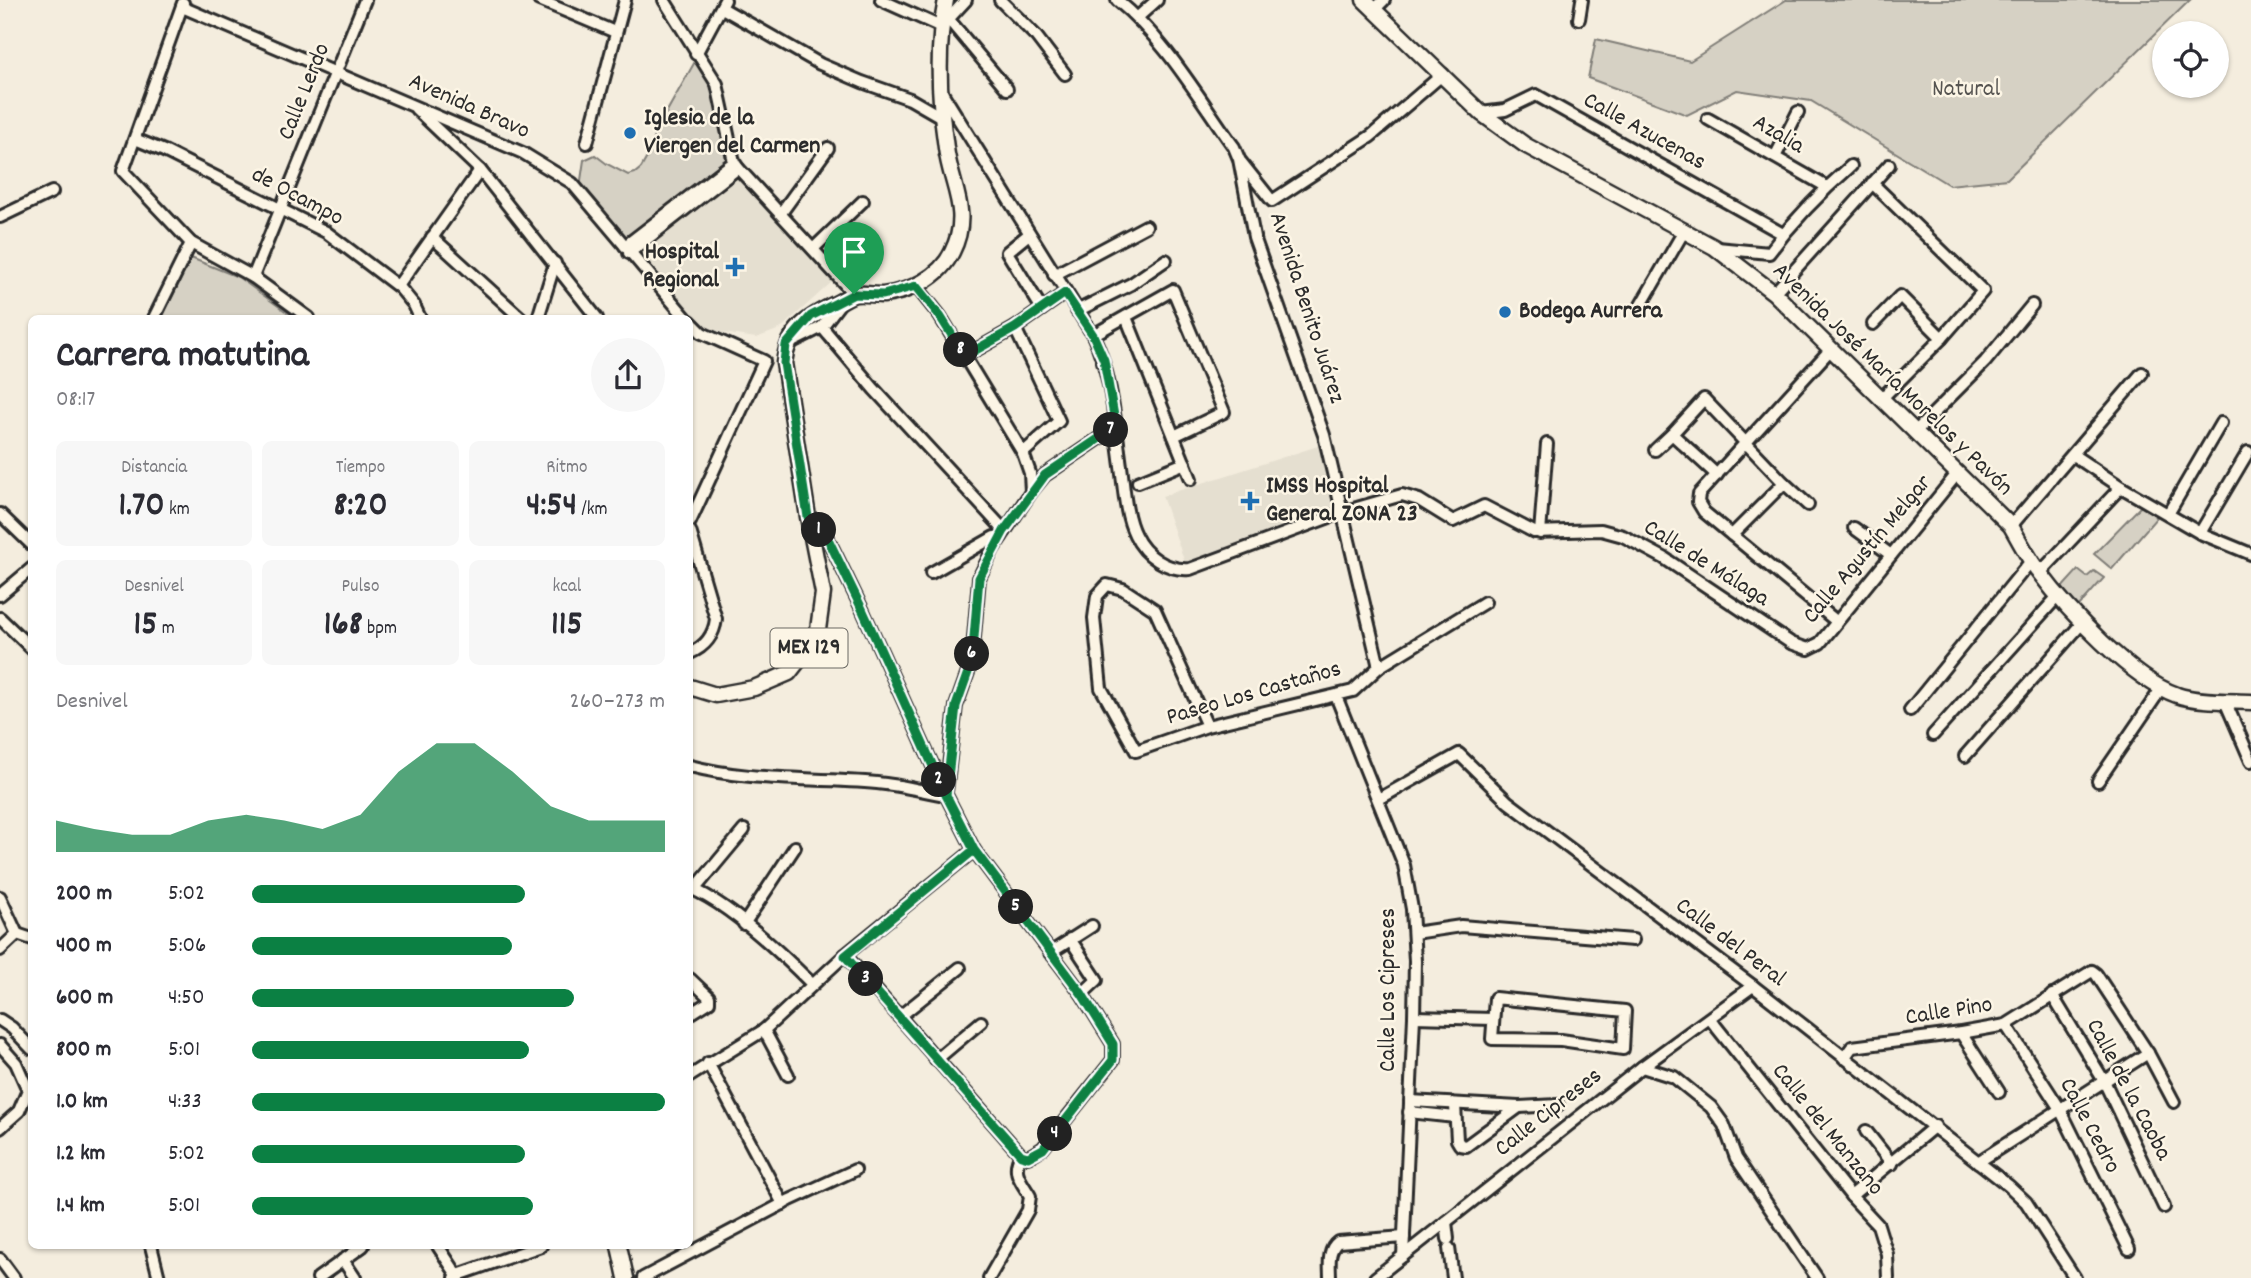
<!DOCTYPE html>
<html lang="es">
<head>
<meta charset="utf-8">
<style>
	:root { --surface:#fff; --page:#f7f7f7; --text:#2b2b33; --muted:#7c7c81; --accent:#0b8043 }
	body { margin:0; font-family:Dekko,sans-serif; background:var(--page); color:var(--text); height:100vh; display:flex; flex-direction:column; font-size:26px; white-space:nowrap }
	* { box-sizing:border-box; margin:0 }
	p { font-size:23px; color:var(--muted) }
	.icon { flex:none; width:38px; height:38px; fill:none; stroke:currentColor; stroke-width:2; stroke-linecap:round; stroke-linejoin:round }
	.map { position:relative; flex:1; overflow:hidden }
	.side { position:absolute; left:28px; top:315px; width:665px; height:934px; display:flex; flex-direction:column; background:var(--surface); border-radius:10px; box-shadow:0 2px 5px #0004 }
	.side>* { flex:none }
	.buttons { position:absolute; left:2152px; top:21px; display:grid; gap:14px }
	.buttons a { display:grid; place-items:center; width:77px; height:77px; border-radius:50%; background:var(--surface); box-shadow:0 2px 5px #0004; font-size:35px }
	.pin { position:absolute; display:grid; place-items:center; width:60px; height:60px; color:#fff; margin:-72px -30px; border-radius:50% 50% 50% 0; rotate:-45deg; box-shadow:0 0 7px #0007 }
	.pin .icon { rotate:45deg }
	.km { position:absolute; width:35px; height:35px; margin:-18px; border-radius:50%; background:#222; color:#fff; font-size:19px; line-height:35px; text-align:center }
	.round { display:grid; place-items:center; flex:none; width:74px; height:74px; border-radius:37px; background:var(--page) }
	.overview { display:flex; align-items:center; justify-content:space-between; height:119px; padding:0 28px }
	h1 { font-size:38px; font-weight:800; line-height:52px }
	.stats { display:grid; grid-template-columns:repeat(3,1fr); gap:10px; height:119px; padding:7px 28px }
	.stats div { display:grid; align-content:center; border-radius:10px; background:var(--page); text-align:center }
	.stats b { font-size:35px; font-weight:800 }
	.stats small { font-size:19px; font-weight:400 }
	.stats p { font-size:19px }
	.chart { height:196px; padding:14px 28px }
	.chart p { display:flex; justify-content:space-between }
	.chart svg { width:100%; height:126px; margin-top:7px; fill:var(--accent); opacity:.7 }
	ul { padding:0 28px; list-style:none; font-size:23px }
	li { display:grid; grid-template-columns:112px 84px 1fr; align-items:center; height:52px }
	li i { height:18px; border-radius:9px; background:var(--accent) }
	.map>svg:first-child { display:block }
	.built { fill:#e5dfd0 }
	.green { fill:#d6d1c4; stroke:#807e78; stroke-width:2 }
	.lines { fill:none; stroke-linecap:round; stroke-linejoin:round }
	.minor-casing { stroke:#2b2b2b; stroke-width:16 }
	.major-casing { stroke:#2b2b2b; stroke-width:19 }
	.minor { stroke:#fcf5e5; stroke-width:10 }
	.major { stroke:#fcf5e5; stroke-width:14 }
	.route-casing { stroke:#fff; stroke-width:14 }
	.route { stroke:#0b8043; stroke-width:9 }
	.poi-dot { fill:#1f6fb2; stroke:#fcf5e5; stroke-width:2.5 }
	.labels { text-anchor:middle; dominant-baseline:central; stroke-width:5; stroke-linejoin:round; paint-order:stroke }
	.shield { fill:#fcf5e5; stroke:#6a6863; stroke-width:2 }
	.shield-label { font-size:23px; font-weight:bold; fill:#2b2b2b }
	.park-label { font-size:24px; fill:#565451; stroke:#fcf5e5 }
	.street-label { font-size:24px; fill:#2b2b2b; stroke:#fcf5e5 }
	.poi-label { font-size:24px; font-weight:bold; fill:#2b2b2b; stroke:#fcf5e5; text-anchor:start }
</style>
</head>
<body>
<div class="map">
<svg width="2251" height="1278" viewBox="0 0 2251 1278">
	<rect width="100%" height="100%" fill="#f4edde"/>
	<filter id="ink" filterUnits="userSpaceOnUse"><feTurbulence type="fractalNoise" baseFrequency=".0143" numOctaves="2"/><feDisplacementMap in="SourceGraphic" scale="14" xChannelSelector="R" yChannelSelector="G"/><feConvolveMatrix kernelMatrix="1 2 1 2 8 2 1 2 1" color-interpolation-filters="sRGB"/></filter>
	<g filter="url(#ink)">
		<g class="built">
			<polygon points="740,173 833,281 780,329 756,338 723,333 704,326 637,253"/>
			<polygon points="1321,445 1336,507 1199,560 1185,563 1162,496"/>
		</g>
		<g class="green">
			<polygon points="1786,0 2190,0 2007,179 1949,185 1811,101 1737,90 1687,115 1588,78 1596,39 1690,61"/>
			<polygon points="697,58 713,84 726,159 622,241 580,187 584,160 595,155 607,164 628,175 635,173 641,168 650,152 657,129"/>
			<polygon points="191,258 238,277 295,318 162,318"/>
			<polygon points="2141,506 2157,517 2112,569 2094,554"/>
			<polygon points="2078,570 2087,577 2094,571 2104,578 2078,607 2059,591"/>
		</g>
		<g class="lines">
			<defs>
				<g id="minor">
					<polyline points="539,0 615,32"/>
					<polyline points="664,0 717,84 734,162 738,168 854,294"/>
					<polyline points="881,0 941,27 966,0"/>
					<polyline points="1000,0 1036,36 1065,74"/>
					<path d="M1117,0c48,39 81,97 117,147l5,12 15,78 70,198 55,232"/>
					<polyline points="183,3 123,171 191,243 253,277 309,318"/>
					<polyline points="182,7 523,153 572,183 686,318"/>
					<polyline points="722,8 820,64 862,82 910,99 943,118"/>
					<polyline points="1374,10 1384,0"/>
					<polyline points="945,15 1007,89"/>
					<polyline points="1138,17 1157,0"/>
					<polyline points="1579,19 1582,0"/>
					<polyline points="696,54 725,0"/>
					<path d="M941,91l152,244c19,41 22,87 28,131 3,22 4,49 14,69 10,21 32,36 55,34l153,-57 59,-17 17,5 34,21 31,-15 50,26 67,-2 22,6 41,22 127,85 17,6 12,-6 137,-169"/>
					<polyline points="416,109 480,170 597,318"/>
					<polyline points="1481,113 1505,110 1536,95 1783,234"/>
					<polyline points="1708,119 1827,187"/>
					<polyline points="135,139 164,151 326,232 400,288 414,305 420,318"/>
					<polyline points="587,143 625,0"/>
					<polyline points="1775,157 1798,112"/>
					<polyline points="1241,162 1272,201 1371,136 1443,74"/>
					<polyline points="1872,183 1983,291 1942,338 1881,399"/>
					<polyline points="781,213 828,148"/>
					<polyline points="0,217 52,192"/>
					<polyline points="1029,234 1007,252 1042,309"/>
					<polyline points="432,237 521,318"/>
					<polyline points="625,246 734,162"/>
					<path d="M1717,248l52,5c24,-32 52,-61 82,-87"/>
					<polyline points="813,249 863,201"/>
					<polyline points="629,253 738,168"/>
					<polyline points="1054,275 1146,226"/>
					<polyline points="253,277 365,0"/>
					<polyline points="398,286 480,170"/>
					<polyline points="916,286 940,316 1023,453 1030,473 1031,492 993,549 979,578 972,661 956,706 946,792"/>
					<polyline points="1774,293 1889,165"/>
					<polyline points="1641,305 1684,231"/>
					<polyline points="1077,311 1131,284 1166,260"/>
					<polyline points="1126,317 1191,479"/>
					<polyline points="154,318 191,243"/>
					<polyline points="538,318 555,263"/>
					<polyline points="690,321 702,333 764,361 690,522"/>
					<polyline points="1873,324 1900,296 1942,338"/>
					<polyline points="822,327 874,389 1005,531"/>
					<polyline points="1015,328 1059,421 1023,453"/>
					<polyline points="1093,335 1173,290 1224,412 1174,436"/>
					<polyline points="790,343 822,327 841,302"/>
					<polyline points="1831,349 1699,494 1698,502 1704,512 1836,621"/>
					<polyline points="965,356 1015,328 1065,293"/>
					<polyline points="1915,432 1985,362 2032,305"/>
					<polyline points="1672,434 1717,475"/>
					<polyline points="1655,450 1672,434 1704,399 1784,483 1808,505"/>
					<polyline points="2073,455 2121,487 2200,533 2251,554"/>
					<polyline points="1138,482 1185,463"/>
					<polyline points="1031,492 1045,475 1116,427"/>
					<polyline points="0,514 32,545"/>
					<polyline points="2168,514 2221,423"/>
					<polyline points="809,518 829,541 863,611 946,795 974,850 1082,994 1113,1044 1113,1060 1043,1148 1028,1157 1021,1155 845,955"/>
					<polyline points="2011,526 2142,373"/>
					<polyline points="1854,528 1891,555"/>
					<path d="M690,531l26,88c-2,16 -11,28 -26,34"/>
					<polyline points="1540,533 1547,444"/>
					<polyline points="2200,533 2248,452"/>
					<polyline points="1732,535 1784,483"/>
					<polyline points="931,573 994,537 1001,537"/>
					<polyline points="2040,573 2121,487"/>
					<polyline points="0,595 32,568"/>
					<polyline points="0,618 32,649"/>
					<polyline points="1336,696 1404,865 1412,909 1415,961 1414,1017 1403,1256"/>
					<polyline points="2225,701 2251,761"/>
					<polyline points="1910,710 2031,561"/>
					<polyline points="1207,726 1155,610 1123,589 1107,585 1097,596 1094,618 1101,688 1136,751 1207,726 1353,691 1379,667 1485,602"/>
					<polyline points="1933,735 2059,595"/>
					<polyline points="1965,756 2083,622"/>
					<path d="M690,766c61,16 124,11 187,17 23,2 46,8 69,12"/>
					<polyline points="2098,781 2161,689"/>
					<polyline points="1379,799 1459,754 1508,802 1753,986 2009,1186 2026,1202 2075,1278"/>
					<path d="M690,888c40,16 91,65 122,96"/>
					<polyline points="694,890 744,830"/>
					<polyline points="0,897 17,934"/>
					<polyline points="744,924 795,847"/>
					<polyline points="1414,933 1461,926 1633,940"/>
					<polyline points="1070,939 1097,980 1082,994"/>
					<polyline points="0,950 17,934 32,939"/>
					<polyline points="1050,953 1092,926"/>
					<polyline points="690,979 709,997 709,1002 690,1014"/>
					<polyline points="2052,995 2104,1081 2164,1207"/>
					<polygon points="1495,998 1625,1011 1623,1049 1561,1040 1492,1039"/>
					<polyline points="899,1017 960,968"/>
					<polyline points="1414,1017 1493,1019"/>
					<polyline points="1710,1019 1851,1196 1878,1225 1887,1254 1888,1278"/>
					<polyline points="0,1020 12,1028 32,1049"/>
					<polyline points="2006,1025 2060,1109 2129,1249"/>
					<polyline points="764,1030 788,1075"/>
					<polyline points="1961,1033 1999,1092"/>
					<polyline points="0,1045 16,1063 28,1090 19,1111 0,1128"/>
					<polyline points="1844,1058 1852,1047 1961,1033 2006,1025 2092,971 2096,974 2148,1053 2174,1102"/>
					<polyline points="936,1060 981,1022"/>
					<polyline points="708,1063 783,1204"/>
					<polyline points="1642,1067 1674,1077 1711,1107 1724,1125 1736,1158 1817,1278"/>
					<polyline points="690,1076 764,1030 845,955 974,850"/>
					<polyline points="1410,1101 1519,1107 1558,1105"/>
					<polyline points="1455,1105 1457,1140 1460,1145 1466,1146 1519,1107"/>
					<polyline points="1409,1112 1455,1117"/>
					<polyline points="1866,1131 1892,1164"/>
					<polyline points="1978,1162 2148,1053"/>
					<polyline points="1851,1196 1935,1126"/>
					<polyline points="1446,1222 1448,1239"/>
					<polyline points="151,1246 159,1278"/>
					<polyline points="438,1246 459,1278"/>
					<polyline points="1449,1248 1453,1278"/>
					<polyline points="0,1259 14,1278"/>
					<polyline points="343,1260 355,1278"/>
					<polyline points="318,1278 363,1246"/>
					<polyline points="455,1278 458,1275 541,1246"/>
					<polyline points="643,1278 790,1200 855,1170"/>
					<path d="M989,1278l39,-68 2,-14c-9,-15 -19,-25 -9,-41"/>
					<path d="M1330,1278c0,-12 -3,-28 8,-36l66,-5"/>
					<polyline points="1375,1278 1642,1067 1753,986"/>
				</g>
				<g id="major">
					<path d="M1364,0l117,113 44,32 189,102 60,46 237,233c9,16 17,32 28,46 28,38 94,108 138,123 19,7 53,6 74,7"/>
					<path d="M690,687l26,8 38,-7 35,-15 28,-36 6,-44 -15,-76 -24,-154c4,-34 24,-46 53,-60 6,-3 13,-8 19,-9 9,-1 18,1 27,1 27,-3 57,-18 69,-43 20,-40 -1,-65 -6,-104 -7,-48 -10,-100 0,-148"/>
					<polyline points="619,1246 626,1278"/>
				</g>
			</defs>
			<use href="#minor" class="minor-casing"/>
			<use href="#major" class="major-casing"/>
			<use href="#minor" class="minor"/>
			<use href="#major" class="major"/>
		</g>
	</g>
	<g class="lines" filter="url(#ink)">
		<defs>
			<polyline id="route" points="854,294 811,316 786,345 784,363 808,517 829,541 863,611 946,795 974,850 845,956 1021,1155 1028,1157 1043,1149 1113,1060 1113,1044 1082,994 974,850 946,795 956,706 972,661 979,578 1004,531 1045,475 1116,427 1104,360 1093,335 1065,293 1015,328 965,356 940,316 916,286 883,295 854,294"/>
		</defs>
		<use href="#route" class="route-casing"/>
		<use href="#route" class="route"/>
	</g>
	<g class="poi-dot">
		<circle cx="630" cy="133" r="7"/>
		<path d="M731.5 256.5h7v7h7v7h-7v7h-7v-7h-7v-7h7z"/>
		<circle cx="1505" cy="312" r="7"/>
		<path d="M1246.5 490.5h7v7h7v7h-7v7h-7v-7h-7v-7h7z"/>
	</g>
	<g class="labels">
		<rect class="shield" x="770.5" y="628.5" width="77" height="39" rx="5"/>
		<g class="shield-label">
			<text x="809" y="648">MEX 129</text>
		</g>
		<g class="park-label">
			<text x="1966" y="90">Natural</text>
		</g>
		<g class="street-label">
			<text transform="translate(305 92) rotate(-68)">Calle Lerdo</text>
			<text transform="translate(469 107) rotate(24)">Avenida Bravo</text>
			<text transform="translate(1644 132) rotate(29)">Calle Azucenas</text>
			<text transform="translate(1778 135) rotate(30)">Azalia</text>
			<text transform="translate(297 197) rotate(28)">de Ocampo</text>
			<text transform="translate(1306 308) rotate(72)">Avenida Benito Juárez</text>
			<text transform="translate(1892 380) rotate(44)">Avenida José María Morelos y Pavón</text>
			<text transform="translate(1868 550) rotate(-50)">Calle Agustín Melgar</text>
			<text transform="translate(1706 564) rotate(32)">Calle de Málaga</text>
			<text transform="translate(1254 694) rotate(-16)">Paseo Los Castaños</text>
			<text transform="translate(1730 943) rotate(37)">Calle del Peral</text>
			<text transform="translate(1389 990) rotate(-90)">Calle Los Cipreses</text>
			<text transform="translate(1949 1012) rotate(-9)">Calle Pino</text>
			<text transform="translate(2128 1090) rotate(62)">Calle de la Caoba</text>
			<text transform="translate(1549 1113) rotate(-38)">Calle Cipreses</text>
			<text transform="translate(2089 1126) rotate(62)">Calle Cedro</text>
			<text transform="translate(1827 1130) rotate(51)">Calle del Manzano</text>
		</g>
		<g class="poi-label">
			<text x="644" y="119">Iglesia de la<tspan x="644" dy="28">Viergen del Carmen</tspan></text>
			<text x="719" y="253" text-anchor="end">Hospital<tspan x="719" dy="28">Regional</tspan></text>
			<text x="1519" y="312">Bodega Aurrera</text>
			<text x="1266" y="487">IMSS Hospital<tspan x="1266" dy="28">General ZONA 23</tspan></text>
		</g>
	</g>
</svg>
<div class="buttons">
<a><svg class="icon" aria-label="locate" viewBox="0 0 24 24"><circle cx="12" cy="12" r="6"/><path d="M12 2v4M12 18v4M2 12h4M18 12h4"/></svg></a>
</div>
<div class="pin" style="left:854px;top:294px;background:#1e9e55"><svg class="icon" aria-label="arrive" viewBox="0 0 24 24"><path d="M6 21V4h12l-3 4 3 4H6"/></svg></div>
<b class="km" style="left:819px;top:530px">1</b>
<b class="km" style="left:939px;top:780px">2</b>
<b class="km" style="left:866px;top:979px">3</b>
<b class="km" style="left:1055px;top:1134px">4</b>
<b class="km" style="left:1016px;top:907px">5</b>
<b class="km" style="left:972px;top:654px">6</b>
<b class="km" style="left:1111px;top:430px">7</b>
<b class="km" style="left:961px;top:350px">8</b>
<section class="side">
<div class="overview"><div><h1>Carrera matutina</h1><p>08:17</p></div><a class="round"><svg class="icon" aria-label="share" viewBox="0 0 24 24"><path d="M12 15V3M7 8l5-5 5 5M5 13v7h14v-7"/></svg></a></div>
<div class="stats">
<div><p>Distancia</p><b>1.70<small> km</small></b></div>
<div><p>Tiempo</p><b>8:20</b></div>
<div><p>Ritmo</p><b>4:54<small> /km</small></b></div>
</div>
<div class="stats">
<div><p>Desnivel</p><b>15<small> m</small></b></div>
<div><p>Pulso</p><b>168<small> bpm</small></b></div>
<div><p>kcal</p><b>115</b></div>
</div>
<div class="chart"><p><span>Desnivel</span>260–273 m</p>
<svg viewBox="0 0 160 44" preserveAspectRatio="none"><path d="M0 44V33L10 36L20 38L30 38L40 33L50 31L60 33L70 36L80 31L90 16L100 6L110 6L120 16L130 28L140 33L150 33L160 33V44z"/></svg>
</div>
<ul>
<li><b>200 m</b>5:02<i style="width:66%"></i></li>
<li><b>400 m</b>5:06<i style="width:63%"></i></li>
<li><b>600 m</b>4:50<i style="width:78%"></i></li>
<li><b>800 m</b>5:01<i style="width:67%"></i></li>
<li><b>1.0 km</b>4:33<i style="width:100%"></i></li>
<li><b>1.2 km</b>5:02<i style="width:66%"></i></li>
<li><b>1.4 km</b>5:01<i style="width:68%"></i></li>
</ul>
</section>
</div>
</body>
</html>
